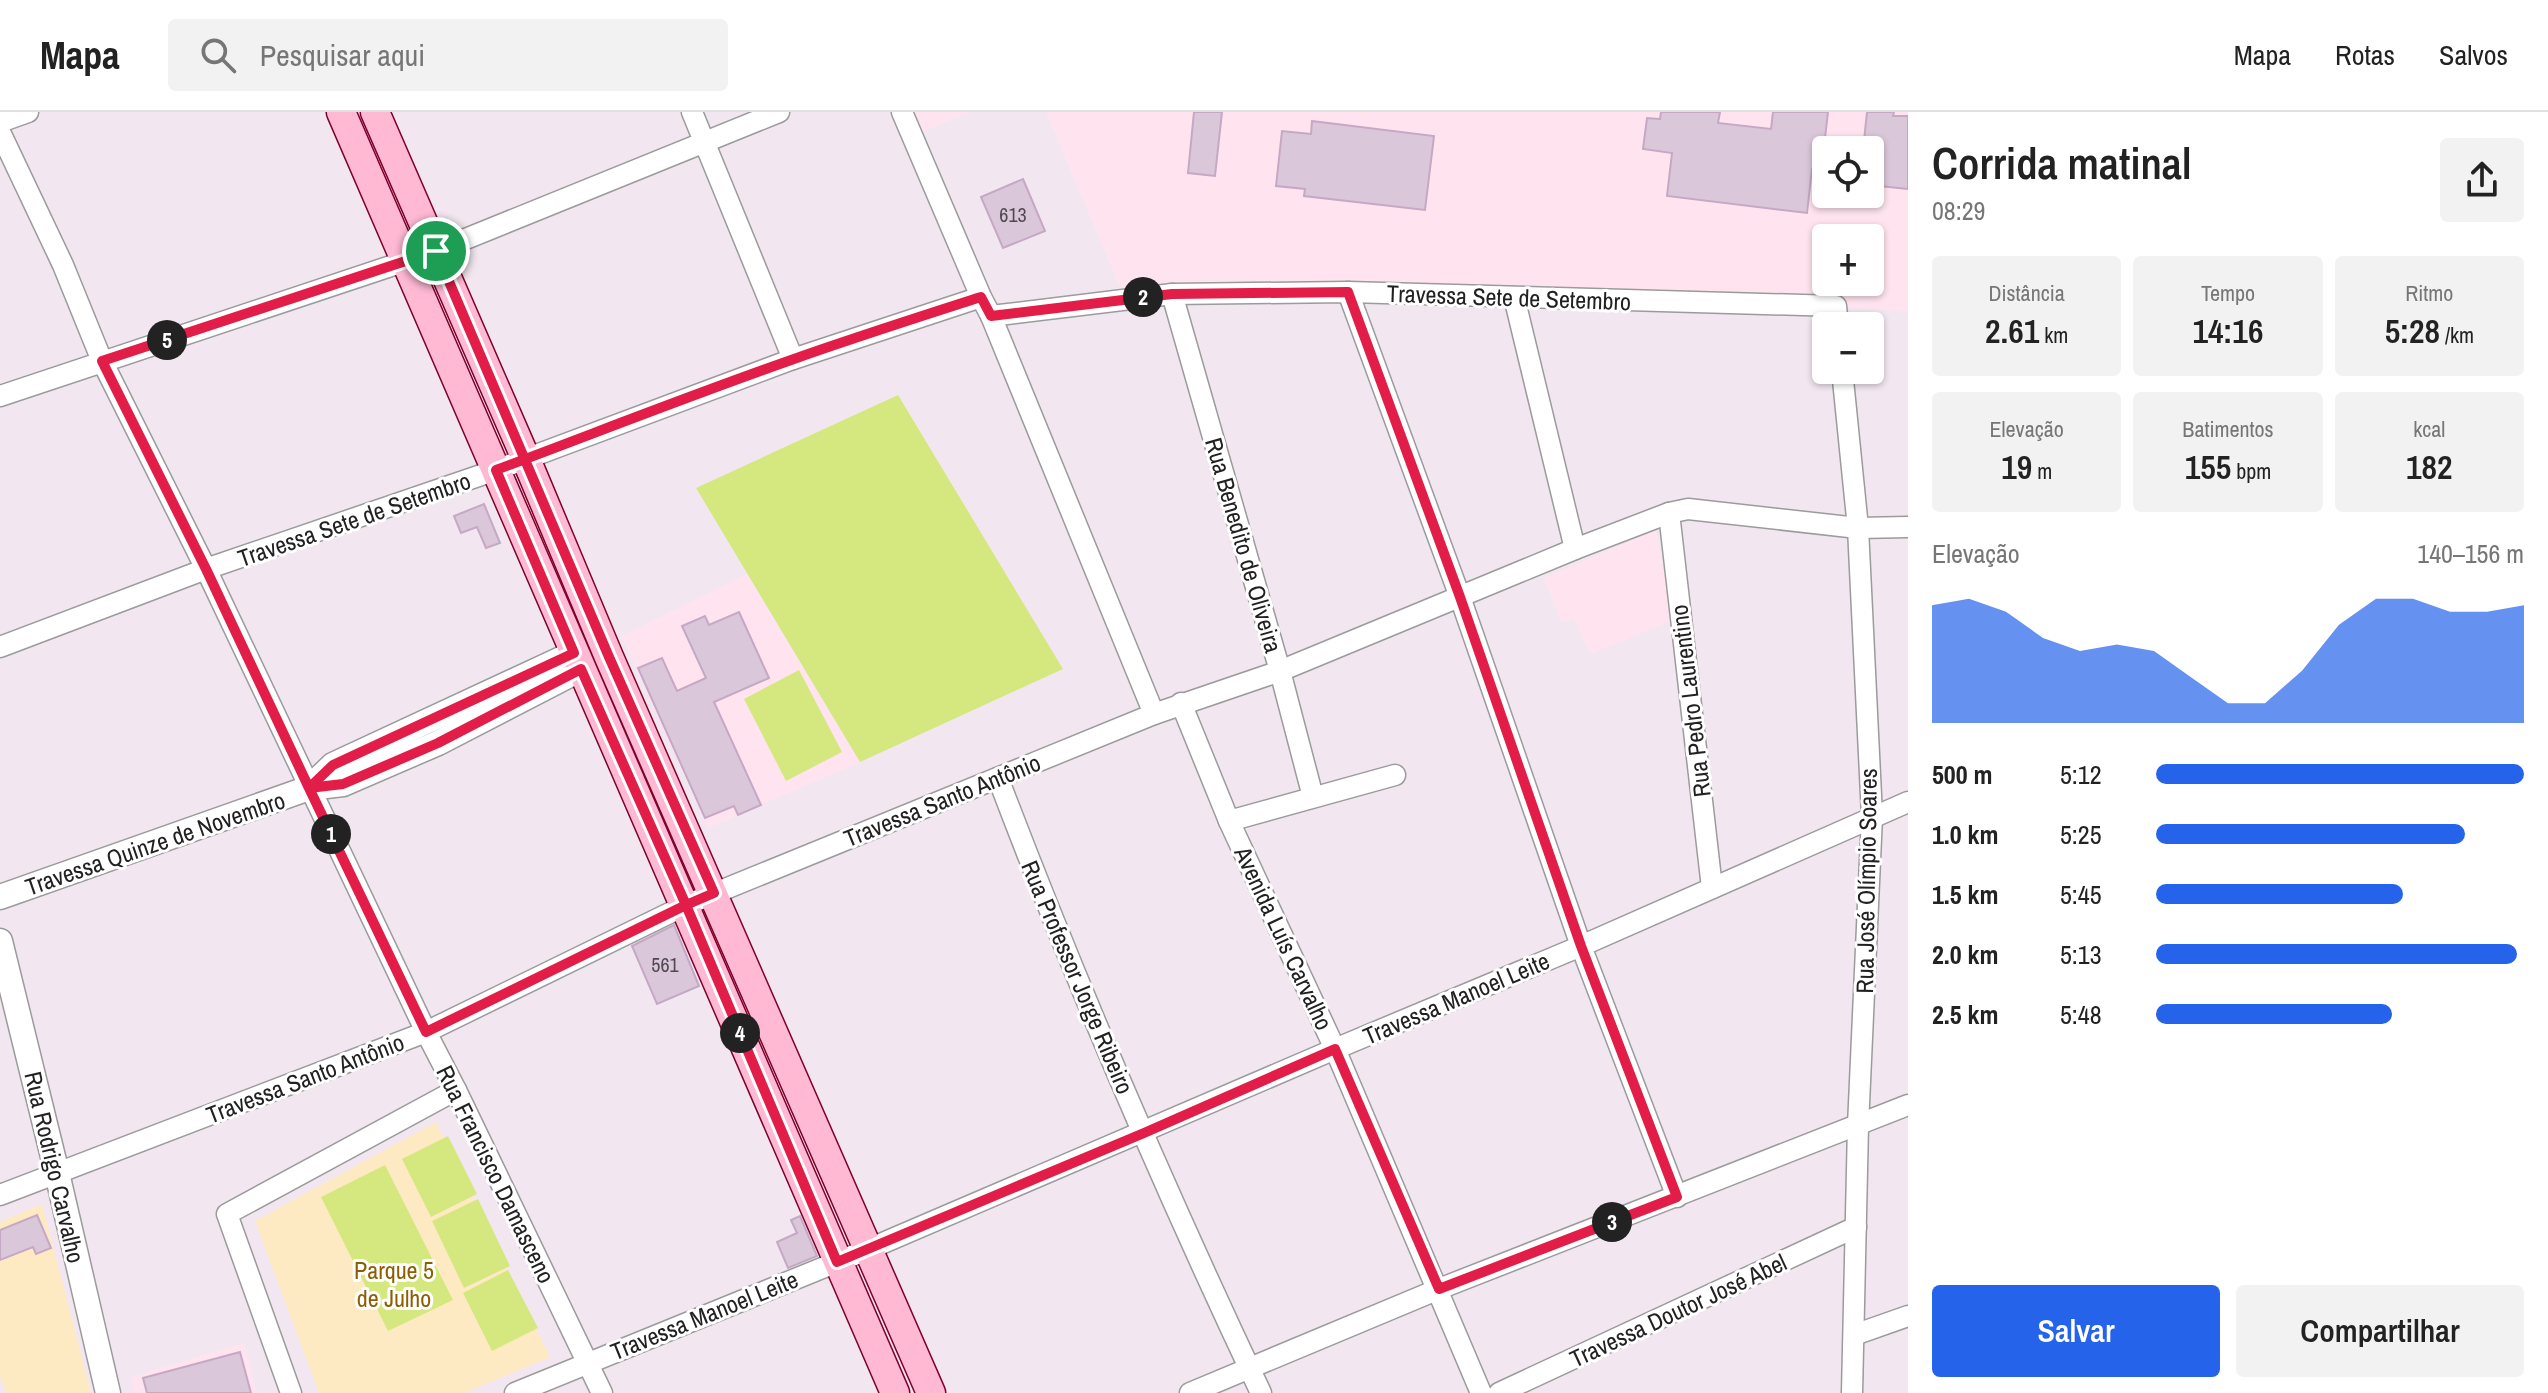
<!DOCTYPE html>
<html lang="pt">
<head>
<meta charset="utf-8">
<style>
	:root { --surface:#fff; --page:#f2f2f2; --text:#222; --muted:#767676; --line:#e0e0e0; --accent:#2563eb }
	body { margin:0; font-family:"Archivo Narrow",sans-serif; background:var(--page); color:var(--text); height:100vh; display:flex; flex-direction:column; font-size:30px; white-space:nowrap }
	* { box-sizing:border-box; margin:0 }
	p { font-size:26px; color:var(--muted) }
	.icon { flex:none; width:44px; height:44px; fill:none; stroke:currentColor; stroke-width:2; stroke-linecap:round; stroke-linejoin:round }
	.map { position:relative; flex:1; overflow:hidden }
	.panel { display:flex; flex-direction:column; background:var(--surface); width:640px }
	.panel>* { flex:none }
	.buttons { position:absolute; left:1812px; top:24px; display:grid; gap:16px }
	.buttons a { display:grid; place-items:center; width:72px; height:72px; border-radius:8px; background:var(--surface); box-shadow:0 2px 6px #0004; font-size:40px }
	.pin { position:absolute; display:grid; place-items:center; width:68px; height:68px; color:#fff; margin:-34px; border:4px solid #fff; border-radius:50%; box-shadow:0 2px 8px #0007 }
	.km { position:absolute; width:40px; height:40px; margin:-20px; border-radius:50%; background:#222; color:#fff; font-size:22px; line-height:40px; text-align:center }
	.round { display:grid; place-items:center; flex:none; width:84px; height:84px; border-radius:8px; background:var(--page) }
	.head { display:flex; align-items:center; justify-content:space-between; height:136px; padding:0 24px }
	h1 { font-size:44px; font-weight:600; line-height:60px }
	.figures { display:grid; grid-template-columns:repeat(3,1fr); gap:12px; height:136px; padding:8px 24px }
	.figures div { display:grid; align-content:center; border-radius:8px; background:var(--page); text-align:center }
	.figures b { font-size:34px; font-weight:600 }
	.figures small { font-size:22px; font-weight:400 }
	.figures p { font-size:22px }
	.chart { height:224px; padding:16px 24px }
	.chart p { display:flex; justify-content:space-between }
	.chart svg { width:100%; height:144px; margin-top:8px; fill:var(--accent); opacity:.7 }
	.primary-button { display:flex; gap:16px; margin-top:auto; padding:16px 24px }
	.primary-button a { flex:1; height:92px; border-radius:8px; background:var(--accent); color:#fff; font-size:32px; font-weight:600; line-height:92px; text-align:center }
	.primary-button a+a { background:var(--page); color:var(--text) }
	ul { padding:0 24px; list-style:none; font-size:26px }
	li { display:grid; grid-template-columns:128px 96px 1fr; align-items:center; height:60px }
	li i { height:20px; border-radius:10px; background:var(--accent) }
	header { display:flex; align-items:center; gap:48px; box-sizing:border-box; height:112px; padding:0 40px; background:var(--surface); border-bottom:2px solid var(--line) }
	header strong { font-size:38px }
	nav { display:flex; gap:44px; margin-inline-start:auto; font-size:28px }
	.search { width:560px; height:72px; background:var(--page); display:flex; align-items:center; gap:20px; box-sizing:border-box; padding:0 28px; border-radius:8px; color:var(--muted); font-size:30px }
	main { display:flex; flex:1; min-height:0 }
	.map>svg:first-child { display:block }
	.education { fill:#ffe4ef; fill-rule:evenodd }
	.park { fill:#feeac2 }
	.pitch { fill:#d4e87f }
	.building { fill:#dac7da; stroke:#c6a8c5; stroke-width:2 }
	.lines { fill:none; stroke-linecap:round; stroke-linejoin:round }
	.minor-casing { stroke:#9b9b9b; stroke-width:23 }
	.tertiary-casing { stroke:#9b9b9b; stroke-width:27 }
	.secondary-casing { stroke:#810029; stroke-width:31 }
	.minor { stroke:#fff; stroke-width:20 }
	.tertiary { stroke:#fff; stroke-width:24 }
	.secondary { stroke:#ffb9d3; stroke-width:28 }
	.route-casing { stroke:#fff; stroke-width:16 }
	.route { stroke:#e11d48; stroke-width:10 }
	.labels { text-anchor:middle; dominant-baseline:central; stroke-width:6; stroke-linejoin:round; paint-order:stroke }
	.number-label { font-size:20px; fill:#4f4a4f }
	.street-label { font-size:24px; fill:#212121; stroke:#fff }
	.park-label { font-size:24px; fill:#8d5e01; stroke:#fff }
</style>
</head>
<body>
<header>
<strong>Mapa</strong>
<div class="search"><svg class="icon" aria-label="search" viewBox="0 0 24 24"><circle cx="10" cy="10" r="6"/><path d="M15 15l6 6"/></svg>Pesquisar aqui</div>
<nav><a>Mapa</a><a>Rotas</a><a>Salvos</a></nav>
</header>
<main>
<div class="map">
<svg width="1908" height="1281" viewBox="0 0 1908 1281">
	<rect width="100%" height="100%" fill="#f2e7f0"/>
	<g class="education">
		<polygon points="913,0 970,0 921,20"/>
		<path d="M1046,0h862v199l-555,-31 -232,9zM1826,38h44v44h-44zM1826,126h44v44h-44z"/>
		<polygon points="1656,418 1673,508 1590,542 1574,506 1561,510 1544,466"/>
		<polygon points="747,462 860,650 708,716 622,524"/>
		<polygon points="244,1231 257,1281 134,1281 131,1265"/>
	</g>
	<g class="park">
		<polygon points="436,1010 550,1245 464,1281 319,1281 255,1109"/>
		<polygon points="42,1092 91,1281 6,1281 0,1265 0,1110"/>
	</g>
	<g class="pitch">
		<polygon points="898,283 1063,557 860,650 696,376"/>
		<polygon points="799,558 842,640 786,669 744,587"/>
		<polygon points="448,1024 477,1082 431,1105 402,1047"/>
		<polygon points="385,1053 453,1188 388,1219 321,1085"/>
		<polygon points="478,1087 510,1154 464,1176 432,1109"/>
		<polygon points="508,1158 538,1216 492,1239 463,1181"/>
	</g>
	<g class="building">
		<polygon points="1194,0 1222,0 1215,64 1188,61"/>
		<polygon points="1661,0 1720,0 1718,11 1771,17 1773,0 1828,0 1825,26 1854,29 1854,38 1826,38 1826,58 1812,57 1807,101 1667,84 1672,41 1643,37 1647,6 1660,7"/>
		<polygon points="1867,0 1894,0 1893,4 1908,4 1908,77 1870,73 1870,38 1863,38"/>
		<polygon points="1312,9 1434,24 1425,98 1304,84 1305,77 1276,74 1282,19 1311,22"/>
		<polygon points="1023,67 1045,119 1003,136 981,85"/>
		<polygon points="484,392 500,431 486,436 477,415 461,421 454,404"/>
		<polygon points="739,500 769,566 714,590 761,693 738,703 734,694 705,706 638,556 662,546 677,579 706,566 682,514 705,504 709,513"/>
		<polygon points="674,813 699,874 657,892 632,834"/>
		<polygon points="37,1103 51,1136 36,1142 33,1135 0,1148 0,1118"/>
		<polygon points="800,1104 817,1144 788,1156 777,1130 797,1121 791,1108"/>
		<polygon points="240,1240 251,1281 147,1281 143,1266"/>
	</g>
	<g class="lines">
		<defs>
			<g id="minor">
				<polyline points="692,0 793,247"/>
				<polyline points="902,0 981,185 991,204 1154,602"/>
				<polyline points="0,10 28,0"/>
				<polyline points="0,20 63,153 102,249 206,457 426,920 456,978 602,1281"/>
				<polyline points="1348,180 1460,485 1581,834 1677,1085"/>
				<polyline points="1172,182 1280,559 1313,685"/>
				<polyline points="1514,185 1575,437"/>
				<polyline points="991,204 1172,182 1348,180 1836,194 1838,214"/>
				<polyline points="1842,258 1858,416 1872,704 1858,1014 1852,1281"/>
				<polyline points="0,284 436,139 779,0"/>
				<polyline points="1669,401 1712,776"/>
				<polyline points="0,535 206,457 496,358 793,247 981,185"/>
				<polyline points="1181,591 1229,709 1335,937 1481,1281"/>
				<path d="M998,666c79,208 168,414 263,615"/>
				<polyline points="1229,709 1395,663"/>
				<polyline points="0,1083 426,920 686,793 1154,602 1280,559 1575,437 1669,401 1688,397 1858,416 1908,415"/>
				<polyline points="1854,1223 1908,1204"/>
				<polyline points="291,1281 227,1102 456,978"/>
				<polyline points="515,1281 869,1137 1335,937 1581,834 1908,690"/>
				<polyline points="1190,1281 1439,1177 1908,993"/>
				<polyline points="1499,1281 1856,1115"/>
			</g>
			<g id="tertiary">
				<polyline points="309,676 333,653 574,541"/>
				<polyline points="0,785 309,676 343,672 438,631 581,557"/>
				<polyline points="0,829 57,1061 108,1281"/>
			</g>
			<g id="secondary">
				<polyline points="341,0 895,1281"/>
				<polyline points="375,0 526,347 609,545 931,1281"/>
			</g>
		</defs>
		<use href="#minor" class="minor-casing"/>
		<use href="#tertiary" class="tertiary-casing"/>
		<use href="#secondary" class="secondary-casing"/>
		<use href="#minor" class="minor"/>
		<use href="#tertiary" class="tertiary"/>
		<use href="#secondary" class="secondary"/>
	</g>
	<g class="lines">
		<defs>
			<path id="route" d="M436,139l173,406 105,236 -28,12 -260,127 -117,-244 24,-23 241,-112 -78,-183c99,-37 198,-76 298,-111 62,-22 125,-42 187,-62l10,19 181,-22 176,-2 112,305 121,349 96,251 -238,92 -104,-240 -191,84 -307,129 -151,-357 -105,-236 -143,74 -95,41 -34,4 -103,-219 -104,-208 334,-110"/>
		</defs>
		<use href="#route" class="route-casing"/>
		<use href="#route" class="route"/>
	</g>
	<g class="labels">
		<g class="number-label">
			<text x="1013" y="102">613</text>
			<text x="665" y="852">561</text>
		</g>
		<g class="street-label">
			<text transform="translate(1509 185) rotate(2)">Travessa Sete de Setembro</text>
			<text transform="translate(354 407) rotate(-19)">Travessa Sete de Setembro</text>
			<text transform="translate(1244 433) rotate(74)">Rua Benedito de Oliveira</text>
			<text transform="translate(1690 589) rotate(-97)">Rua Pedro Laurentino</text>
			<text transform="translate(942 688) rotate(-22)">Travessa Santo Antônio</text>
			<text transform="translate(155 731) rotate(-19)">Travessa Quinze de Novembro</text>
			<text transform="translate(1866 769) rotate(-89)">Rua José Olímpio Soares</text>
			<text transform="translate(1284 826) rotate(65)">Avenida Luís Carvalho</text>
			<text transform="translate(1078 865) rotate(67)">Rua Professor Jorge Ribeiro</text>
			<text transform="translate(1456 886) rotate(-23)">Travessa Manoel Leite</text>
			<text transform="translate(305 966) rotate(-21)">Travessa Santo Antônio</text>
			<text transform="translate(55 1055) rotate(77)">Rua Rodrigo Carvalho</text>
			<text transform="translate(496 1062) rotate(64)">Rua Francisco Damasceno</text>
			<text transform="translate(1678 1198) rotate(-25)">Travessa Doutor José Abel</text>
			<text transform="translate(704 1203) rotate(-22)">Travessa Manoel Leite</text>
		</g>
		<g class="park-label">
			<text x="394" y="1158">Parque 5<tspan x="394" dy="28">de Julho</tspan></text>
		</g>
	</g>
</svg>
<div class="buttons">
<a><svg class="icon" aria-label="locate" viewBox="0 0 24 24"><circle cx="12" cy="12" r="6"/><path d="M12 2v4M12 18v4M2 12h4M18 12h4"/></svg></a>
<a>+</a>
<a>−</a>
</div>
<div class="pin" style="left:436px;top:139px;background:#1e9e55"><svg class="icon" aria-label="arrive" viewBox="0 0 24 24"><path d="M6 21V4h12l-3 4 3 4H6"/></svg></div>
<b class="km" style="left:331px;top:722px">1</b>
<b class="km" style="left:1143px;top:185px">2</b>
<b class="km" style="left:1612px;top:1110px">3</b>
<b class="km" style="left:740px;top:921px">4</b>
<b class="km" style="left:167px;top:228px">5</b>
</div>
<section class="panel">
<div class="head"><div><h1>Corrida matinal</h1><p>08:29</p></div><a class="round"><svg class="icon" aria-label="share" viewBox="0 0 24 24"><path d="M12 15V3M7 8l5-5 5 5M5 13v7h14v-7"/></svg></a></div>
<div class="figures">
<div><p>Distância</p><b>2.61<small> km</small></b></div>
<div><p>Tempo</p><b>14:16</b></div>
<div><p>Ritmo</p><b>5:28<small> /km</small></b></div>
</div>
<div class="figures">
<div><p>Elevação</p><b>19<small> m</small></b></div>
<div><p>Batimentos</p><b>155<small> bpm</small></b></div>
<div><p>kcal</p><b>182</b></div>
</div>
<div class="chart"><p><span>Elevação</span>140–156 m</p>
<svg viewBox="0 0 160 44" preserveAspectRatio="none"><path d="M0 44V8L10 6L20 10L30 18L40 22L50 20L60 22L70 30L80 38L90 38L100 28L110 14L120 6L130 6L140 10L150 10L160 8V44z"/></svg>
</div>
<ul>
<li><b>500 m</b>5:12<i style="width:100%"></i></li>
<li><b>1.0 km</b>5:25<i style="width:84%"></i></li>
<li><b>1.5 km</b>5:45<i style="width:67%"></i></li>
<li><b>2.0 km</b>5:13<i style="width:98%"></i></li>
<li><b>2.5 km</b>5:48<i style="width:64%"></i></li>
</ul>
<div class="primary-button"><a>Salvar</a><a>Compartilhar</a></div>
</section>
</main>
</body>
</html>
